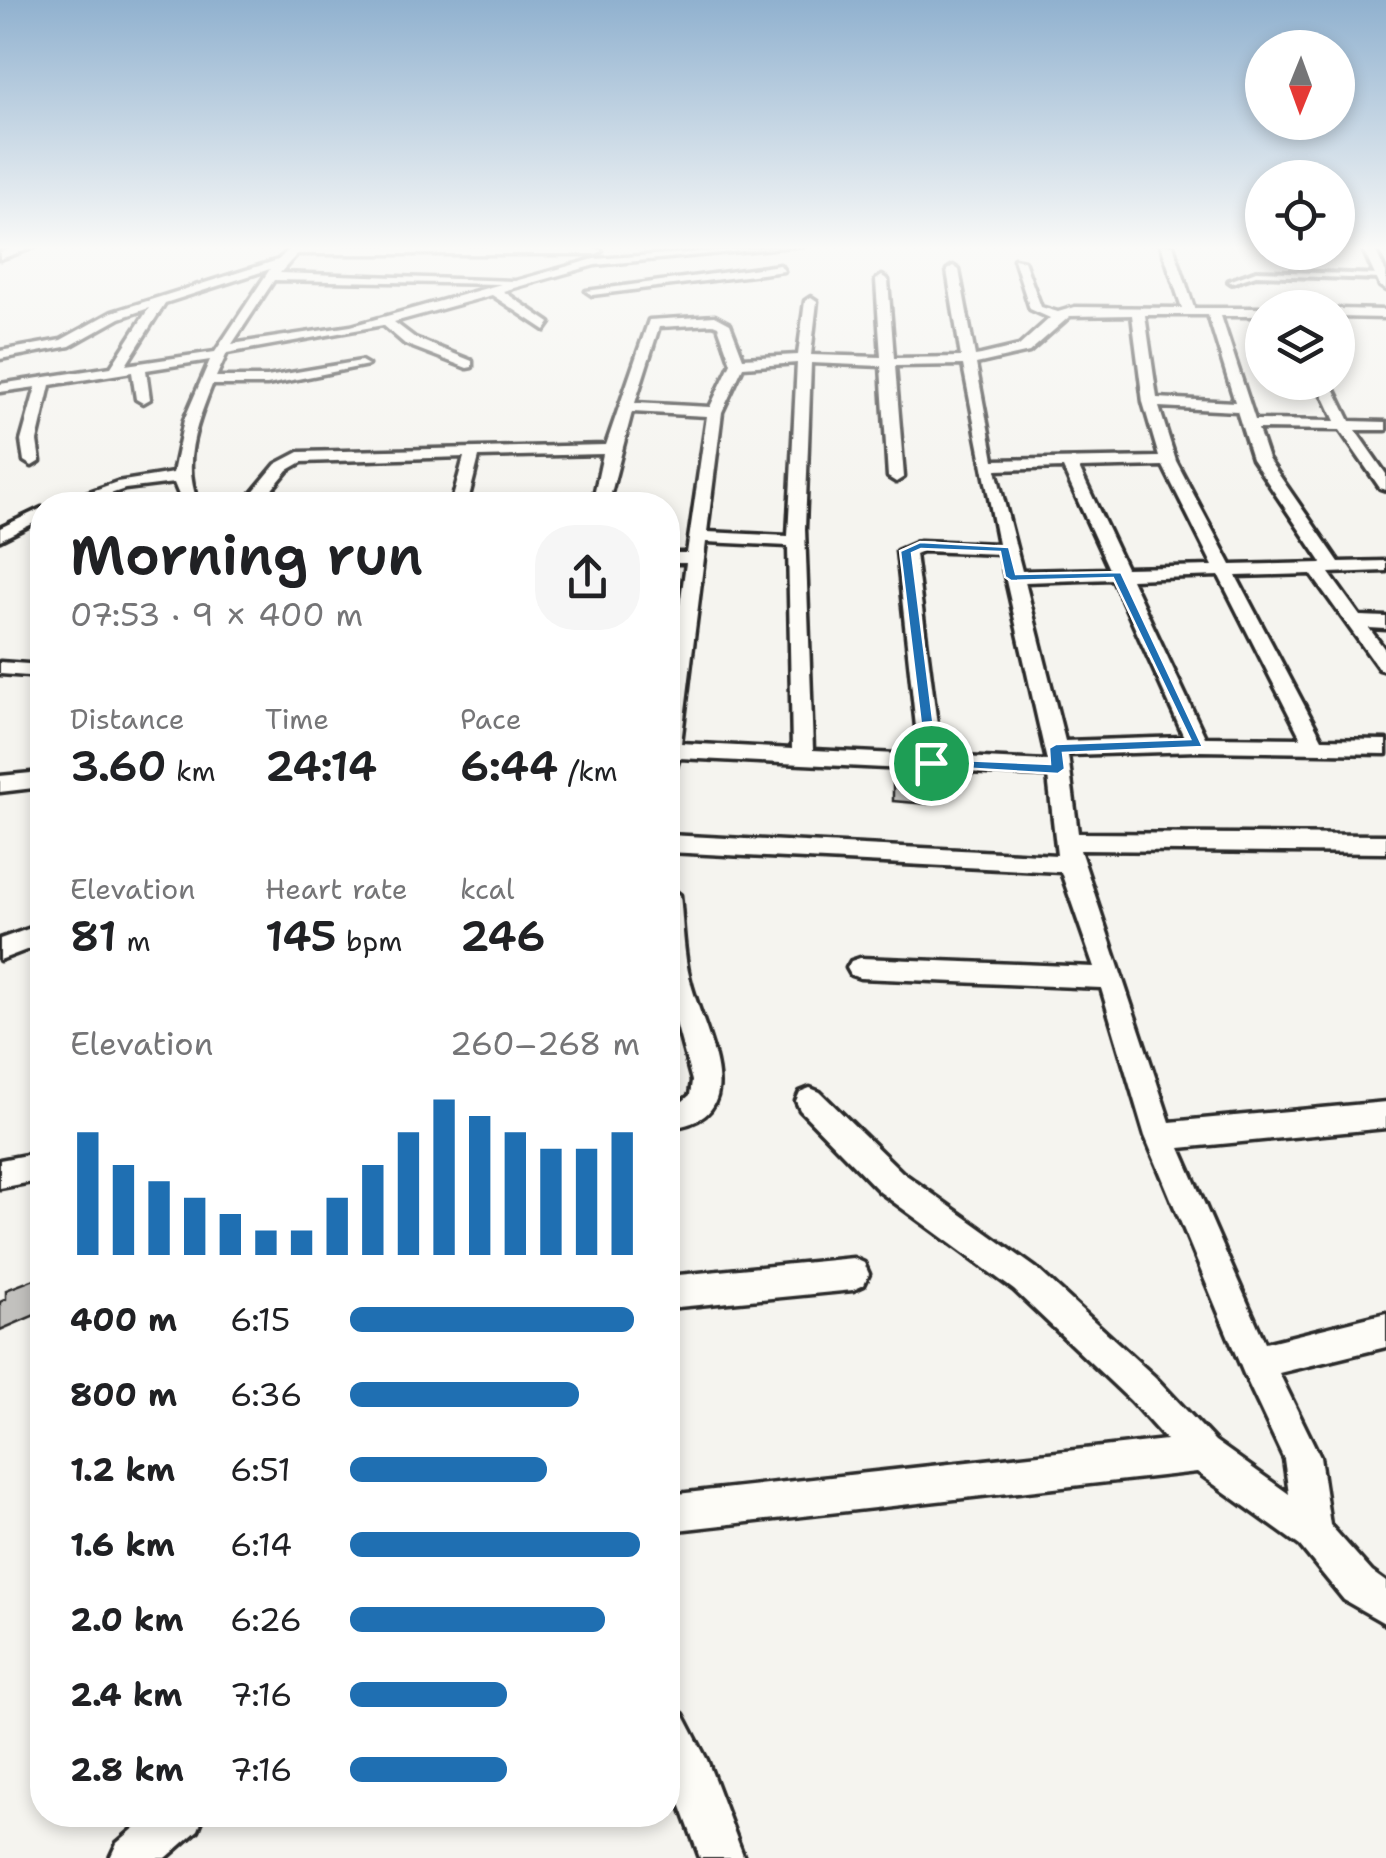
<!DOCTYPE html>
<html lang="en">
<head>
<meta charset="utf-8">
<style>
	:root { --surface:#fff; --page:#f6f6f6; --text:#202124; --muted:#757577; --accent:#1f6fb2 }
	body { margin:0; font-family:"Shantell Sans",sans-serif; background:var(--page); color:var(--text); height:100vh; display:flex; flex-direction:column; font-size:38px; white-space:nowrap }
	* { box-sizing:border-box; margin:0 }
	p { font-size:32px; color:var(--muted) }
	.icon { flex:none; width:55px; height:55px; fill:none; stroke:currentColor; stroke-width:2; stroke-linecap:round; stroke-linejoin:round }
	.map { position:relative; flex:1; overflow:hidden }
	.drawer { position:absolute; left:30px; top:492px; width:650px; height:1335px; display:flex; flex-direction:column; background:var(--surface); border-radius:40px; box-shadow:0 5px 15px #0003 }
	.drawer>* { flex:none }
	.needle { width:65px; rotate:181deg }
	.buttons { position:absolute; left:1245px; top:30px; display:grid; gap:20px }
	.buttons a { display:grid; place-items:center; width:110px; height:110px; border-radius:50%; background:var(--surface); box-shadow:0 5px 15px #0003; font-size:50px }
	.pin { position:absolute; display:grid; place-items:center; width:85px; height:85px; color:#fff; margin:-42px; border:5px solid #fff; border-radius:50%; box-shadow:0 2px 10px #0007 }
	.round { display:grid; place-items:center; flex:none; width:105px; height:105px; border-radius:40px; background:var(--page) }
	.head { display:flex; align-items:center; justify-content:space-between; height:170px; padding:0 40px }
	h1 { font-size:55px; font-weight:600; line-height:75px }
	.figures { display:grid; grid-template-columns:repeat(3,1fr); gap:15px; height:170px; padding:10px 40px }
	.figures div { display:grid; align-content:center }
	.figures b { font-size:42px; font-weight:600 }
	.figures small { font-size:28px; font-weight:400 }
	.figures p { font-size:28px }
	.chart { height:280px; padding:20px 40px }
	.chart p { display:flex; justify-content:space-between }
	.chart svg { width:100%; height:180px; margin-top:10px; stroke:var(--accent); stroke-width:6 }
	ul { padding:0 40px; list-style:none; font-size:32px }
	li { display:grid; grid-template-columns:160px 120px 1fr; align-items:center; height:75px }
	li i { height:25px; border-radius:12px; background:var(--accent) }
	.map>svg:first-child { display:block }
	.building { fill:#c2c1be; stroke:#2b2b2b; stroke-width:2.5 }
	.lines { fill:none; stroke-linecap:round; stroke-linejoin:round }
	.lane-casing { stroke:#2b2b2b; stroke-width:8 }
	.street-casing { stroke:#2b2b2b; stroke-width:7 }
	.lane { fill:#fdfcf7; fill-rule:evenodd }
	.street { fill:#fdfcf7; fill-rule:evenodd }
	.route { fill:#1f6fb2; stroke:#fff; stroke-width:2.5; fill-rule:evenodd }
</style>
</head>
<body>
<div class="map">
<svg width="1386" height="1858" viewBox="0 0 1386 1858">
	<rect width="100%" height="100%" fill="#f5f4ef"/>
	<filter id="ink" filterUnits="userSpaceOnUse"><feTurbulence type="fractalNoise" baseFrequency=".01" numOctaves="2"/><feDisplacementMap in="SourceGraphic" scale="20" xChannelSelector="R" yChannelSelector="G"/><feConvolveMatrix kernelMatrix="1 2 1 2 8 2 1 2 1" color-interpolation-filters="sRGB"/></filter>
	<g filter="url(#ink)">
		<g class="building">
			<polygon points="893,772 926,774 927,804 893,801"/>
			<polygon points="42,1276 42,1312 0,1330 0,1302 6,1299 6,1290"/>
		</g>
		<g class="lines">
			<defs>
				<polygon id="lane" points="1256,271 1381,275 1384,277 1381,279 1256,275 1232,283 1229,281"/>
				<g id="street">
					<polygon points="23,245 41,245 0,259 0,252"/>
					<path d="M294,245l302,3 6,3 -6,3h-299l-17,19 235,8 79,-22 210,-14 -209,20 -92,26 47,32 -5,7 -53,-35 -98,27 21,16 57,23v6l-5,1 -62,-24 -22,-19 -156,28 -11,24h51l94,-16 7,4 -101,20h-55c-16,41 -31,78 -13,120h-16l-9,-22 -49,6 -47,16h-25l64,-23 56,-9 11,-53 26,-60 -64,10 4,29 -7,4 -7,-4 -4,-27 -82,13 -13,56 3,20 -8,5 -8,-5 -3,-20 15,-54 -36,5v-8l111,-17 38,-59 -29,10 -50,28 -70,13v-8l61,-11 51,-28 166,-52zM270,269l-55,83 -89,13 39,-62zM274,280l227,4 -150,42 -119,18z"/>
					<path d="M1161,245h12l21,63h68v8h-41l34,104 80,1 -18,-39h14l19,39 36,1v8h-31l31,44v16l-6,-2 -40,-58 -82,-1 10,30 71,103 47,-1v10l-57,2 31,43 26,1v12l-17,-1 17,23v20l-7,-2 -68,-95 -75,2 86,163 64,1v14l-188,-3 -130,4 10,78 308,2v18l-306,-3 90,272 216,-20v26l-206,20 85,195 121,-30v34l-107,26 41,84 10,68 42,47 14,10v42l-42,-24 -44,-54 -103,-74 -529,59v-36l498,-55 -35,-39 -117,-111 -134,-98 -80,-82 -4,-9 4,-9 10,-4 10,4 82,80 134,96 119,109 60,64 74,53 -5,-35 -40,-85 -99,-238 -44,-148 -241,-10 -9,-3 -4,-7 4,-7 9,-3 234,9 -33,-95 -393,-20v-17l389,20 -9,-79 -369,-18 -3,9 -8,2v-79l18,-127h-18v-10h19l20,-137 -75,-4 -24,93h-16l11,-51 -124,3 -12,48h-16l13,-48 -162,5 -14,8 -29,35h-17l34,-41 23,-12 307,-7 43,-125 66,-4 15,8 13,34 55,-3 7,-54 6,-4 6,4 -6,54 70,2 -5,-77 6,-4 6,4 6,78 67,-1 -14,-87 6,-4 6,4 16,86 6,-1 38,-9 31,-28 -20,-9 -16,-50 10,2 17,46 17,5 17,-5 107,1zM1132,315l11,87 16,55 -165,3 -18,-96 53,-12 41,-36zM1145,315h63l27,87 -78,-4zM713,324l5,2 13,37 -21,44 -75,-4 24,-76zM797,363l-9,173 -81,-4 15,-120 21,-45zM811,363l70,3 7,111 8,5 8,-5 -9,-111 68,-1 35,179 -78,-3 -23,10 22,204 -106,-5 -8,-221zM1159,407l78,4 15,48 70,104 -91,2 -55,-104zM1163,466l50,100 -87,2 -47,-100zM1063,468l46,101 -87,2 -26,-101zM706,542l82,4 4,203 -111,-6zM922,551l78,3 47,207 -106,-5 -26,-202zM1219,576l82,162 -96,-1 -74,-158zM1113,579l71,158 -119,4 -40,-159z"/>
					<polygon points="1361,245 1373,245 1386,273 1386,290 1380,286"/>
					<polygon points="780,265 784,271 592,295 586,291"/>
					<polygon points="1338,309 1386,310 1386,318 1338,317"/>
					<polygon points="42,508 42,519 0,540 0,528"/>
					<polygon points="0,662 42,665 42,677 0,674"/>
					<polygon points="42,772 42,787 0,792 0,776"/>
					<path d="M668,886l12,9c3,28 3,58 10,85 13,54 68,139 -22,148v-26l15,-1 7,-6 2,-14 -24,-88z"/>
					<polygon points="42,924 42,944 0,960 0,939"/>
					<polygon points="42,1152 42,1180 0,1188 0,1160"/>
					<polygon points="853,1258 864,1263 869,1274 864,1285 853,1290 668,1308 668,1276"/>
					<polygon points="668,1708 683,1714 707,1760 744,1858 700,1858 668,1771"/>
					<polygon points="150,1815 204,1815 198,1830 166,1858 110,1858 117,1843"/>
				</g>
			</defs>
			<use href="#lane" class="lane-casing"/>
			<use href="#street" class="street-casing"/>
			<use href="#lane" class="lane"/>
			<use href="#street" class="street"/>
		</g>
	</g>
	<linearGradient id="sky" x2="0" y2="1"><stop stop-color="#90b1cf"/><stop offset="0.49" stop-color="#fafaf8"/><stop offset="1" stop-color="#fafaf8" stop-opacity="0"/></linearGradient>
	<rect width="1386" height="505" fill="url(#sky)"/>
	<path class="route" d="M920,542l89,5 7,27 105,-2 82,175 -140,6 2,16 -7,5 -132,-8 -26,-215zM921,549l79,3 5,25 6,4 102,-3 77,161 -134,5 -7,4 1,16 -112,-5 -26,-206z"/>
</svg>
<div class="buttons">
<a><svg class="needle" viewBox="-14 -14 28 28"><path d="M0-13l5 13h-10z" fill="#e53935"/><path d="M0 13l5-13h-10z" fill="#757577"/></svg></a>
<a><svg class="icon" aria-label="locate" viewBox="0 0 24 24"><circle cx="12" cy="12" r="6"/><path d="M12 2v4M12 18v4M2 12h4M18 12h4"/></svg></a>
<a><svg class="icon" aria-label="layers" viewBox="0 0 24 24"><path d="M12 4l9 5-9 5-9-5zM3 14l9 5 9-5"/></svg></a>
</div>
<div class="pin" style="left:931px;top:763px;background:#1e9e55"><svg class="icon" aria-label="arrive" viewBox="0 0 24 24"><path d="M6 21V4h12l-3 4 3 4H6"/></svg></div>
<section class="drawer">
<div class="head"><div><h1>Morning run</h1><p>07:53 · 9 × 400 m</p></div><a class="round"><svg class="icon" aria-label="share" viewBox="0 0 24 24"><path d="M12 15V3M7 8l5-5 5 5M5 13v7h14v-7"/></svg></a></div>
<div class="figures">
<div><p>Distance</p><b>3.60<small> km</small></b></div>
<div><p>Time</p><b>24:14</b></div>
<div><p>Pace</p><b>6:44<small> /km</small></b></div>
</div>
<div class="figures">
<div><p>Elevation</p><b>81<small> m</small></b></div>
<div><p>Heart rate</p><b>145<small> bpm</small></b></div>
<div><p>kcal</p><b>246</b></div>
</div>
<div class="chart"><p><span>Elevation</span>260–268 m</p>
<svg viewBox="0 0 160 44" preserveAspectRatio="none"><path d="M5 44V14M15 44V22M25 44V26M35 44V30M45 44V34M55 44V38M65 44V38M75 44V30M85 44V22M95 44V14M105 44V6M115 44V10M125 44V14M135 44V18M145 44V18M155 44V14"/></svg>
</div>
<ul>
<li><b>400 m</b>6:15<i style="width:98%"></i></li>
<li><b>800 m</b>6:36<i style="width:79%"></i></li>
<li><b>1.2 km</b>6:51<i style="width:68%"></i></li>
<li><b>1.6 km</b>6:14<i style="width:100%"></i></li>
<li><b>2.0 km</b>6:26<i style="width:88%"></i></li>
<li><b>2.4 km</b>7:16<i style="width:54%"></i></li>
<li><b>2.8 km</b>7:16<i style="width:54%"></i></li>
</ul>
</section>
</div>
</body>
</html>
